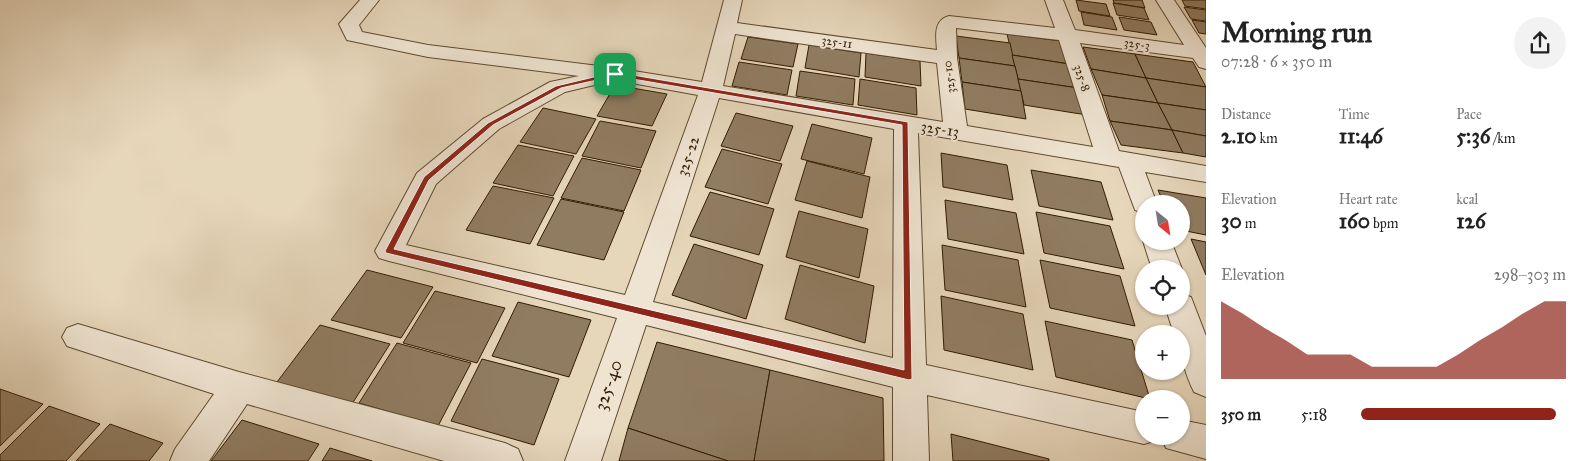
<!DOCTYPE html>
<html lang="en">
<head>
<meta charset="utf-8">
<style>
	:root { --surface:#fff; --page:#f2f2f2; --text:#222; --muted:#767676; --accent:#8f2418 }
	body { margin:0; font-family:"IM FELL Great Primer",serif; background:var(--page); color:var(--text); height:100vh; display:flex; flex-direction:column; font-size:19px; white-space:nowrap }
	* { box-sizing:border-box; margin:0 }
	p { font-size:16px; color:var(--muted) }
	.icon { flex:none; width:28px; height:28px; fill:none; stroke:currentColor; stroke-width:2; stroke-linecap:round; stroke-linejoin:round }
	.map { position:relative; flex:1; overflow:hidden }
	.panel { display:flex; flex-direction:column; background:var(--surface); width:375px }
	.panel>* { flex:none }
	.needle { width:32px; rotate:150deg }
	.buttons { position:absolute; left:1135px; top:195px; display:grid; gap:10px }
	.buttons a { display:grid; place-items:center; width:55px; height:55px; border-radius:50%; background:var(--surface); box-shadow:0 1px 4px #0004; font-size:25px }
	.pin { position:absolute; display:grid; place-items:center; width:42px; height:42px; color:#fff; margin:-21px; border-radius:10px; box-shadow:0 2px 8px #0006 }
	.round { display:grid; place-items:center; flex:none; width:52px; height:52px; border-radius:26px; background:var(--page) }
	.summary { display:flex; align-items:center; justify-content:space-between; height:85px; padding:0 15px }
	h1 { font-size:28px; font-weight:700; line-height:38px }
	.figures { display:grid; grid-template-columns:repeat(3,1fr); gap:8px; height:85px; padding:5px 15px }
	.figures div { display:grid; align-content:center }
	.figures b { font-size:21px; font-weight:700 }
	.figures small { font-size:14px; font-weight:400 }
	.figures p { font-size:14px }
	.chart { height:140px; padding:10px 15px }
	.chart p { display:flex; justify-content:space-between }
	.chart svg { width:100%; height:90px; margin-top:5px; fill:var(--accent); opacity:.7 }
	ul { padding:0 15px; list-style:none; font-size:16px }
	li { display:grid; grid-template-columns:80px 60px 1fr; align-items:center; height:38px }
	li i { height:12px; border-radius:6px; background:var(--accent) }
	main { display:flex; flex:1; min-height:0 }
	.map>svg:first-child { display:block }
	.building { fill:#907c61; stroke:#331b00 }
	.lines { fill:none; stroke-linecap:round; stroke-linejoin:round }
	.minor-casing { stroke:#604a2e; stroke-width:2 }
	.minor { fill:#efe4d2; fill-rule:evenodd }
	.route { fill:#8f2418; stroke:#fff; fill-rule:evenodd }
	.labels { text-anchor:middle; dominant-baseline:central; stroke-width:4; stroke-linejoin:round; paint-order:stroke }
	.far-street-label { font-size:12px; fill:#331b00; stroke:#efe4d2 }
	.street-label { font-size:15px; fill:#331b00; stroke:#efe4d2 }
	.near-street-label { font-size:18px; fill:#331b00; stroke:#efe4d2 }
</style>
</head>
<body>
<main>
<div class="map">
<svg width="1206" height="461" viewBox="0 0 1206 461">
	<rect width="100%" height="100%" fill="#e6d6ba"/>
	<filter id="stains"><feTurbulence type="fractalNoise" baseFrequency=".004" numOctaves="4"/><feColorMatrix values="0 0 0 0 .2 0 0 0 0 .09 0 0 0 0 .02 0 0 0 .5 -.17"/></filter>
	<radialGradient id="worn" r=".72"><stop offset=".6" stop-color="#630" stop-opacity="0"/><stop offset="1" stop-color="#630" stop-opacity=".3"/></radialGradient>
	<g class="building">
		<polygon points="1076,0 1106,4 1110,16 1079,11"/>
		<polygon points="1113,0 1142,0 1145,8 1114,3"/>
		<polygon points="1182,0 1206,0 1206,9 1185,6"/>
		<polygon points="1113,3 1144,8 1149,20 1117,15"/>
		<polygon points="1184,7 1206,10 1206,21 1191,19"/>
		<polygon points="1081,12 1112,17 1117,30 1084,25"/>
		<polygon points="1119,17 1151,22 1157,35 1124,30"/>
		<polygon points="1192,20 1206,22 1206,34 1199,33"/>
		<polygon points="1007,34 1061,41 1069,64 1012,55"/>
		<polygon points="956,36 1010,43 1015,66 959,58"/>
		<polygon points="748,37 798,44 793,67 741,59"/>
		<polygon points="809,45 861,53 859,77 805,68"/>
		<polygon points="1083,47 1135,54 1146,78 1091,69"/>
		<polygon points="866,53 920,61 921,86 865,77"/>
		<polygon points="1135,54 1193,62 1206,87 1146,78"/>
		<polygon points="1012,55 1069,64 1078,88 1018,79"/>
		<polygon points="959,58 1015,66 1021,91 962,82"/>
		<polygon points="739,62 792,70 787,95 732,86"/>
		<polygon points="1091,69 1146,78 1158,103 1102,95"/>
		<polygon points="800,71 855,79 853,105 796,96"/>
		<polygon points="1146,78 1206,87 1206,110 1158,103"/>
		<polygon points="860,79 916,88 917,115 858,105"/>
		<polygon points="1018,79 1078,88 1087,115 1024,105"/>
		<polygon points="962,82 1021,91 1026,119 965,109"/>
		<polygon points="615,85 667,94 652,126 597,116"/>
		<polygon points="1102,95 1158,103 1172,130 1110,121"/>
		<polygon points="1158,103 1206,110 1206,136 1172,130"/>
		<polygon points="543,108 596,119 576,154 520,142"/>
		<polygon points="736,113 793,126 780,161 721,146"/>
		<polygon points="600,121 656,131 641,168 582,156"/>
		<polygon points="1110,121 1172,130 1183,153 1121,145"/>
		<polygon points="812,124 872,138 864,174 801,159"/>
		<polygon points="1172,130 1206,136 1206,157 1183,153"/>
		<polygon points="518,145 574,156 553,196 493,183"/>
		<polygon points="722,149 782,164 768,204 705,187"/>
		<polygon points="941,153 1007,165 1013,200 943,187"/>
		<polygon points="582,158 641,170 624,211 561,198"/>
		<polygon points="807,161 870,177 862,218 795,200"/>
		<polygon points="1031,170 1101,182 1113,220 1039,206"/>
		<polygon points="493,186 554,198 530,244 466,230"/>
		<polygon points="1158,190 1206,198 1206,235 1181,230 1181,204 1164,204"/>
		<polygon points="710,192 774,209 759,255 690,236"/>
		<polygon points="561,199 624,212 604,260 537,245"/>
		<polygon points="945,200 1016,213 1024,254 948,239"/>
		<polygon points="799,211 868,229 859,278 786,257"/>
		<polygon points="1036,212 1110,226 1124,269 1044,253"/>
		<polygon points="1191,239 1206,242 1206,275"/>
		<polygon points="694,244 763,265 746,319 672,295"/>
		<polygon points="942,245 1018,260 1026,307 945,290"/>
		<polygon points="1040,260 1120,276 1135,326 1050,308"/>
		<polygon points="800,265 874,286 865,343 785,319"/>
		<polygon points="367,270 433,287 401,338 331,320"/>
		<polygon points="435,291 505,308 477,363 403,343"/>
		<polygon points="941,296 1023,314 1033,370 944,350"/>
		<polygon points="518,302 591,320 569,377 492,356"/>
		<polygon points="1045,321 1132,340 1150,399 1056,377"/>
		<polygon points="320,325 390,344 352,404 277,382"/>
		<polygon points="657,342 770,370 754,461 728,461 628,428"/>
		<polygon points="397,343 471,363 438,426 359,403"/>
		<polygon points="482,359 559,379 534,445 451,421"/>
		<polygon points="770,370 883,398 884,461 754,461"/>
		<polygon points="0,389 43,404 0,446"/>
		<polygon points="49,406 100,424 66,461 0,461 0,455"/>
		<polygon points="242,420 319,444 308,461 211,461"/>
		<polygon points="110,424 163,443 149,461 76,461"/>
		<polygon points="628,428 728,461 619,461"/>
		<polygon points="951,434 1049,459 1049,461 953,461"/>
		<polygon points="330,448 372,461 322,461"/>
	</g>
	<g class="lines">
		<defs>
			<g id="minor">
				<path d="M360,0h19l-20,25 3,7 66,13 187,23 87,14 22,-82h18l-5,23 200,27c-1,-13 -4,-30 12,-34l106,12 -10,-28h18l12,30 109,15 -28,-45h18l32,48v21l-7,-2 -6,-9 -113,-15 39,108 87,15v16l-61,-10 12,32h-13v9l-9,-3 -16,-43 -201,-34 8,232 218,47v24h14l-1,4 -13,4 -217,-49 2,66h-36v-74l-247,-62 -45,136h-36l52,-143 -228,-57 -10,-3 -4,-7 42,-78 66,-54 67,-37 29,-6 -151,-19 -81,-17 -8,-16zM956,28l103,12 34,107 -126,-21 -10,-68zM735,34l202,29 6,59 -220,-36zM615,80l83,15 -73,200 -219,-50 30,-61 63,-55 66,-37zM719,98l175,31 -1,229 -240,-56z"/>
				<polygon points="1144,240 1144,241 1171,241 1182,269 1181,270 1152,269 1143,241"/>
				<path d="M1181,294l10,3 15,39v61l-12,-5c-10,-20 -13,-35 -13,-58h-7l-9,-28h16z"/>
				<polygon points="78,324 239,372 505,443 518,449 523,461 444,461 247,404 209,461 170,461 175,449 214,394 67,346 62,337 67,328"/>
				<polygon points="1181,420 1206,425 1206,459 1166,448 1161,436 1181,436"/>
			</g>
		</defs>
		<use href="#minor" class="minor-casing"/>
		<use href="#minor" class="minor"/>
	</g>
	<path class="route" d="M615,72l293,50 4,257 -3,1 -523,-127 -1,-2 39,-74 64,-54 68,-37zM615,76l287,49 2,245 -510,-121 35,-69 64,-55 68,-37z"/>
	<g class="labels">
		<g class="far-street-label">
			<text transform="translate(837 42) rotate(8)">325-11</text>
			<text transform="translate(1137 44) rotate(8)">325-3</text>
			<text transform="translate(949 77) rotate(-97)">325-10</text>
			<text transform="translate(1082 78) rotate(71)">325-8</text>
		</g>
		<g class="street-label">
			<text transform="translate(940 129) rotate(9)">325-13</text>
			<text transform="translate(688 156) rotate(-71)">325-22</text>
		</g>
		<g class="near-street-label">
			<text transform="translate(608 385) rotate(-71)">325-40</text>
		</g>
	</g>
	<rect width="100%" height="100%" filter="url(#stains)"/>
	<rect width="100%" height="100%" fill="url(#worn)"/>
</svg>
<div class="buttons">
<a><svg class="needle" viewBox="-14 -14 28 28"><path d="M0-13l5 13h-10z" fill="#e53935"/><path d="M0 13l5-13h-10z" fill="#767676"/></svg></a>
<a><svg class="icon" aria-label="locate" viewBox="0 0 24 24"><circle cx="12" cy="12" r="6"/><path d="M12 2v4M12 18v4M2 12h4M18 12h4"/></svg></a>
<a>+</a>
<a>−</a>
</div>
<div class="pin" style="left:615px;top:74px;background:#1e9e55"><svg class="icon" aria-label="arrive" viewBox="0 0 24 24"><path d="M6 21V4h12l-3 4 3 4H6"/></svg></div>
</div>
<section class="panel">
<div class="summary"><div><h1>Morning run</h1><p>07:28 · 6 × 350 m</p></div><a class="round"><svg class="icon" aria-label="share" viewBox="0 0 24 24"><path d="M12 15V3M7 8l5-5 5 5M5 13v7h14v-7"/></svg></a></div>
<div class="figures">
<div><p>Distance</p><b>2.10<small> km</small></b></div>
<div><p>Time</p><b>11:46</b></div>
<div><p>Pace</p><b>5:36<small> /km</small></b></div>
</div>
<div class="figures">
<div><p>Elevation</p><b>30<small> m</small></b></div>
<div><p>Heart rate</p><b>160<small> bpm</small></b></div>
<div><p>kcal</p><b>126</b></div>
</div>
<div class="chart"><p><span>Elevation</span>298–303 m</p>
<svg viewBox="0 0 160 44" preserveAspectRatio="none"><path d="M0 44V6L10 12L20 19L30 25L40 32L50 32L60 32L70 38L80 38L90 38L100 38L110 32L120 25L130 19L140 12L150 6L160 6V44z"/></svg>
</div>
<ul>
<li><b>350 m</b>5:18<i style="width:95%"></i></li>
</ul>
</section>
</main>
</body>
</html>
